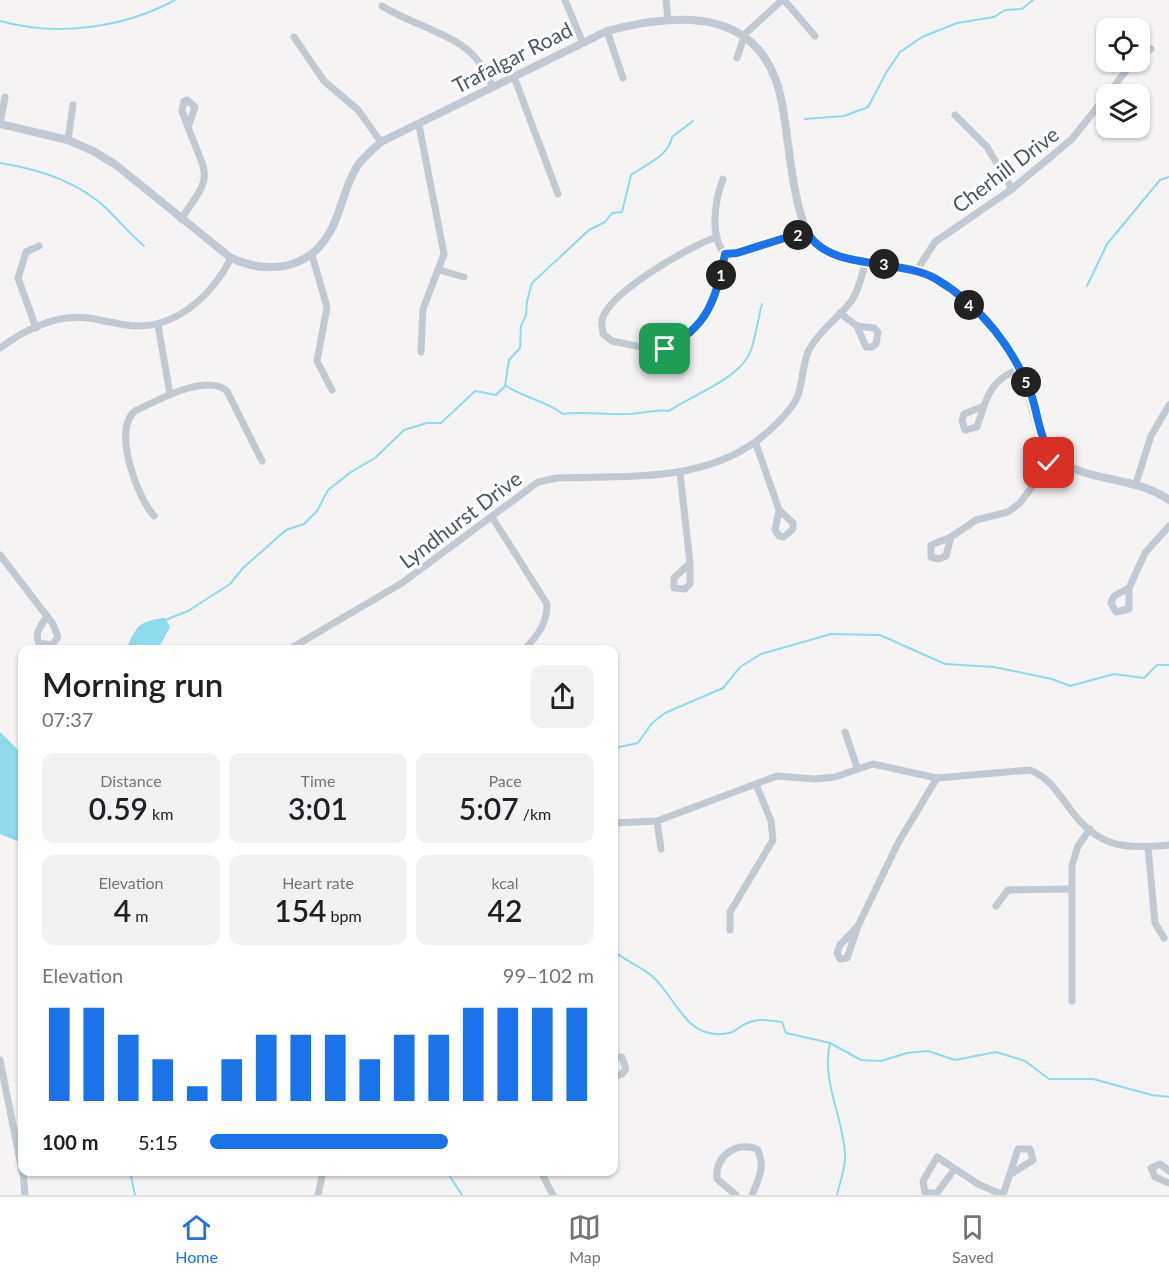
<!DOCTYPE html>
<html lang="en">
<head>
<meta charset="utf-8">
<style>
	:root { --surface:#fff; --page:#f2f2f2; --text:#202124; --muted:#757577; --line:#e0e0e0; --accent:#1a73e8 }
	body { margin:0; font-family:Lato,sans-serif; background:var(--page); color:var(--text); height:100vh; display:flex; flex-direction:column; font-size:22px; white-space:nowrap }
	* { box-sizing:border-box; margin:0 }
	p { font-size:20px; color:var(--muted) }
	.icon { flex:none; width:33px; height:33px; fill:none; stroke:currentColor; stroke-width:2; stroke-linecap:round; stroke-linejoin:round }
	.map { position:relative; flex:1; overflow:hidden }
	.panel { position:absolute; left:18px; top:645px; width:600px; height:531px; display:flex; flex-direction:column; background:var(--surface); border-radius:12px; box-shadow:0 2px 4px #0004 }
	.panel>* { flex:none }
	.buttons { position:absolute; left:1096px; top:18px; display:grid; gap:12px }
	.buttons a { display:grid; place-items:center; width:54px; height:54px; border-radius:12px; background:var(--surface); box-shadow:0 2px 4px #0004; font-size:30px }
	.pin { position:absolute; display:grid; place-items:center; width:51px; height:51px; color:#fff; margin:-26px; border-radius:12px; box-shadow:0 3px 9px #0006 }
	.km { position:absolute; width:30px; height:30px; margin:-15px; border-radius:50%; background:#222; color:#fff; font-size:16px; line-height:30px; text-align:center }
	.round { display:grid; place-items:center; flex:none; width:63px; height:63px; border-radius:12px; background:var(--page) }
	.overview { display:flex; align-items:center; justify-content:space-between; height:102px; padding:0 24px }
	h1 { font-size:33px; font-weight:600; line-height:45px }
	.stats { display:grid; grid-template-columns:repeat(3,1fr); gap:9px; height:102px; padding:6px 24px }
	.stats div { display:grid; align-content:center; border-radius:12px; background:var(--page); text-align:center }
	.stats b { font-size:30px; font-weight:600 }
	.stats small { font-size:16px; font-weight:400 }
	.stats p { font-size:16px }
	.chart { height:168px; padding:12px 24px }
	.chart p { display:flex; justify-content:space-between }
	.chart svg { width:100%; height:108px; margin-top:6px; stroke:var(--accent); stroke-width:6 }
	ul { padding:0 24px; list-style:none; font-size:20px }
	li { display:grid; grid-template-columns:96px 72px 1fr; align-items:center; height:45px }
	li i { height:15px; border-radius:8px; background:var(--accent) }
	.tabs { display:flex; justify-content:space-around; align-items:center; height:84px; border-top:2px solid var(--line); background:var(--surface); font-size:16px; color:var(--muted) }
	.tabs a { display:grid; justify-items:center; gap:3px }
	.tabs .active { color:var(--accent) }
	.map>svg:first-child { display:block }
	.water { fill:#90daee }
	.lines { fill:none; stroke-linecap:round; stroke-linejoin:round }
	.stream { stroke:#90daee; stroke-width:2 }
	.minor { stroke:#c1cad2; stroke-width:7 }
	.tertiary { stroke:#c1cad2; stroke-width:8 }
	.route-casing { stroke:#fff; stroke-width:12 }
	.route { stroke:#1a73e8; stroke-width:8 }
	.labels { text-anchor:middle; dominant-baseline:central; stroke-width:6; stroke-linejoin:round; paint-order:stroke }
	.street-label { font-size:21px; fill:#4a5661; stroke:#fff }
</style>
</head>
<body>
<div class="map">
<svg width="1169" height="1195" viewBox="0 0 1169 1195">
	<rect width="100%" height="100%" fill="#f5f3f3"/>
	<g class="water">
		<path d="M165,618l5,9 -12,22h-32c11,-23 12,-28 39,-31z"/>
		<polygon points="0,732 22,754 22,843 0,834"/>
	</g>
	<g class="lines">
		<g class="stream">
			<path d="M0,21c57,16 123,7 175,-21"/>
			<polyline points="805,119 844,116 868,107 886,73 900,52 922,37 957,23 994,17 1005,10 1022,9 1033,0"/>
			<path d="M0,163c38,6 79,19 107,46 12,12 23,25 37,37"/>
			<polyline points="1087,286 1107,244 1160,180 1169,177"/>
			<path d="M506,386c21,13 38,14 57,28 22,-3 42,1 63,0 16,0 27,-5 43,-3 23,-16 73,-33 82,-61 5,-15 7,-31 11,-46"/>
			<path d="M163,621l25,-10 42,-27 13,-16 43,-38 18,-6 13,-13 11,-21 23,-18 24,-14 29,-28 23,-7h14l34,-32 21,4 9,-9 4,-26 11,-12 1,-22 5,-11 1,-14 5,-18 57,-53 16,-8 7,-9 10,-1 9,-37c14,-10 38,-19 41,-38l21,-16"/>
			<polyline points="614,748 638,743 652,723 665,713 723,688 740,667 761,654 831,634 880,635 945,664 994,667 1052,679 1070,686 1114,674 1144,678 1157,665 1169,665"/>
			<path d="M614,951c11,10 26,15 38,25 25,22 34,66 77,57 6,-1 11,-7 16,-9 13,-6 23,-4 37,-2l4,11 44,10 31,17 20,1 26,-8 21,-2 27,9 41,-8 29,9 24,18h44l59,16 17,2"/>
			<path d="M830,1043c-9,38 13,73 15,111 1,14 -5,27 -8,41"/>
			<polyline points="130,1172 135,1195"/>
			<polyline points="447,1172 462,1195"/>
		</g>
		<g class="minor">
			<polyline points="565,0 582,41"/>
			<polyline points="666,0 668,20"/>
			<polyline points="784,0 815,36"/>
			<path d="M382,6c25,16 69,28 88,46 10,9 17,23 23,35"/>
			<polyline points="607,31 623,78"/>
			<polyline points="294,37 324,81 358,110 381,142"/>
			<polyline points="1140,55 1151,49"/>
			<polyline points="737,58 745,34 782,0"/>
			<polyline points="514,77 558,194"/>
			<polyline points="955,115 987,147 1012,189"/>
			<polyline points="0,124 5,97"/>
			<polyline points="419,125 444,254 423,309 421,352"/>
			<polyline points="68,140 73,105"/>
			<path d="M723,179c-8,21 -14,57 2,75l12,-1 70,-22"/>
			<path d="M181,219c34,-48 26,-40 7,-92l7,-20 -8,-7 -3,1 -2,10 6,16"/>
			<path d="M717,237c-26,8 -109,56 -115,83 -1,4 1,10 1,14l9,7 34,7 19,1 16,-8 26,-27 9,-16 9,-44"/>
			<polyline points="312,255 327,307 317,361 332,390"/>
			<polyline points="439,270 464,277"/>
			<polyline points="917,270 935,242 1012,189 1072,139 1133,62"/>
			<polyline points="840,313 857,326 866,347 872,347 876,344 878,332 874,328 857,326"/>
			<polyline points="158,325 170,394"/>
			<polyline points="36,328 18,278 26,252 39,246"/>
			<path d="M0,348c19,-14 43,-27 67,-30 19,-3 39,4 59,7 47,7 85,-28 105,-67"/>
			<path d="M984,406l-7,21 -12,3 -3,-9 2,-7 20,-8c7,-21 17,-30 37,-38"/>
			<polyline points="756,444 779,510 775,530 779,536 784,537 793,529 793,523 779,510"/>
			<polyline points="680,473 690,563 674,578 674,588 685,589 690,584 690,563"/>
			<polyline points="1136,483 1151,436 1169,405"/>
			<path d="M154,516c-17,-19 -42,-86 -19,-105 21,-10 71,-38 92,-20l35,70"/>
			<path d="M492,517l55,87c0,20 -9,31 -23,46"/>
			<polyline points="951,537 946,556 939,559 931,557 931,545 951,537 976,520 1008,512 1020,503 1054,457"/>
			<path d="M0,555l53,69 5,13 -6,8 -13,-2c-5,-11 2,-16 7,-26"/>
			<polyline points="1129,588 1114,596 1111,603 1116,612 1129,609 1129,588 1145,553 1169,526"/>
			<polyline points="288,650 300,643"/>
			<path d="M302,650l-2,-7 102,-60 136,-101 19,-4c75,-3 157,6 215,-50 9,-8 18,-18 24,-28 8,-16 5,-36 14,-52 11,-19 30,-31 42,-48 8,-12 10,-26 14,-39"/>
			<polyline points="845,732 857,767"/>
			<polyline points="657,821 661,849"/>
			<path d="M614,823l43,-2 120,-45 38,3 20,-2 38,-13 64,14 93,-8c18,7 26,20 37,35 30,43 55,44 102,40"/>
			<polyline points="1148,847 1155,923 1164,938"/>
			<polyline points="996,906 1008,890 1071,889"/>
			<polyline points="858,926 847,958 840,959 837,953 840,945 858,926 898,843 937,778"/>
			<polyline points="730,930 730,912 773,840 771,821 756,784"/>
			<polyline points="1072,1001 1072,865 1078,846 1090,829"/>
			<polyline points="614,1057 622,1057 626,1069 622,1074 614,1077"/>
			<polyline points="0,1060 22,1171"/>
			<polyline points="954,1170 936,1194 925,1192 923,1181 937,1157 978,1184 1003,1195"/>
			<polyline points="1169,1171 1160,1164 1151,1168 1155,1177 1169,1183"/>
			<polyline points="23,1172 25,1195"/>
			<polyline points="541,1172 553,1195"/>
			<polyline points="318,1195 323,1172"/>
			<path d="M736,1195l-19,-16c-2,-23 19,-38 40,-30 9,17 2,29 -5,46"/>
			<polyline points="1003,1195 1018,1149 1030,1149 1033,1160 1011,1174"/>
		</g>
		<path class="tertiary" d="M0,124l68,16 25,11 23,14 115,93c38,17 79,12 100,-28 11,-21 14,-46 27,-65 7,-9 15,-16 23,-23l226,-111c76,-20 157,-23 175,72 8,44 9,93 27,135 43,35 94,17 140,49 24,17 60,55 72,82 11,25 13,71 34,88 30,26 79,18 114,43"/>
	</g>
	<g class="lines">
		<defs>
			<path id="route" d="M665,349c43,-22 51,-50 60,-95l12,-1 70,-22c18,40 94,27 129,48 44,26 79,70 96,118 7,22 7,41 22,60l-5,6"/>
		</defs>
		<use href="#route" class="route-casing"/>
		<use href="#route" class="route"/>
	</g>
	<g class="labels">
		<g class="street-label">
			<text transform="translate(512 57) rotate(-27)">Trafalgar Road</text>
			<text transform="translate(1005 169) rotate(-37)">Cherhill Drive</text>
			<text transform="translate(460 519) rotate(-37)">Lyndhurst Drive</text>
		</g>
	</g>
</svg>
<div class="buttons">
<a><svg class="icon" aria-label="locate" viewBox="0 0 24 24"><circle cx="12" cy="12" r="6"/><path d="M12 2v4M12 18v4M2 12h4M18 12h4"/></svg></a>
<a><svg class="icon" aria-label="layers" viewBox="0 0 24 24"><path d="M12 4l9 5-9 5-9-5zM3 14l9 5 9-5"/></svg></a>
</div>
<div class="pin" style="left:665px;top:349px;background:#1e9e55"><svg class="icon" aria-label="arrive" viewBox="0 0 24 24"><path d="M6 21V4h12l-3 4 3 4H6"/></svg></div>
<div class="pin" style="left:1049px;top:463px;background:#d93025"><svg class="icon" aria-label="check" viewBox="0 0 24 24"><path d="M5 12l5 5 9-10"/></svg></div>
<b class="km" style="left:721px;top:275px">1</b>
<b class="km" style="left:798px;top:235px">2</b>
<b class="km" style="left:884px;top:264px">3</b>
<b class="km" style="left:969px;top:305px">4</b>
<b class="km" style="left:1026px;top:382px">5</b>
<section class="panel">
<div class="overview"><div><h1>Morning run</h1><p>07:37</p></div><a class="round"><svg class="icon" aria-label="share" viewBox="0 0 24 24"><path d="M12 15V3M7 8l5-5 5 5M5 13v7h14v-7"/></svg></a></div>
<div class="stats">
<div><p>Distance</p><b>0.59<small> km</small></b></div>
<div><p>Time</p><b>3:01</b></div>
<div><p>Pace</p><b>5:07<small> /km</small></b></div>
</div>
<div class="stats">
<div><p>Elevation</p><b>4<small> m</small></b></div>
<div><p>Heart rate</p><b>154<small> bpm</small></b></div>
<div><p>kcal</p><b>42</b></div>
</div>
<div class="chart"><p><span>Elevation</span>99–102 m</p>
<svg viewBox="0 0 160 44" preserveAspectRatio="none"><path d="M5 44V6M15 44V6M25 44V17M35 44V27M45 44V38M55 44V27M65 44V17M75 44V17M85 44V17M95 44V27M105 44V17M115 44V17M125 44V6M135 44V6M145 44V6M155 44V6"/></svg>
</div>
<ul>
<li><b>100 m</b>5:15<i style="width:62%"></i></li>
</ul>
</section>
</div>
<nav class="tabs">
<a class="active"><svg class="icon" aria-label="home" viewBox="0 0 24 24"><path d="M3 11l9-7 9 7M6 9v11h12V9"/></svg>Home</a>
<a><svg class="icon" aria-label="map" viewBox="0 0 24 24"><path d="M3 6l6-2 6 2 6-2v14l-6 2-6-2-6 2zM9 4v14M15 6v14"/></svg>Map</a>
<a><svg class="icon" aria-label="saved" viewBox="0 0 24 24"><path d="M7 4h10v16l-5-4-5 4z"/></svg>Saved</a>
</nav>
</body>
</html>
